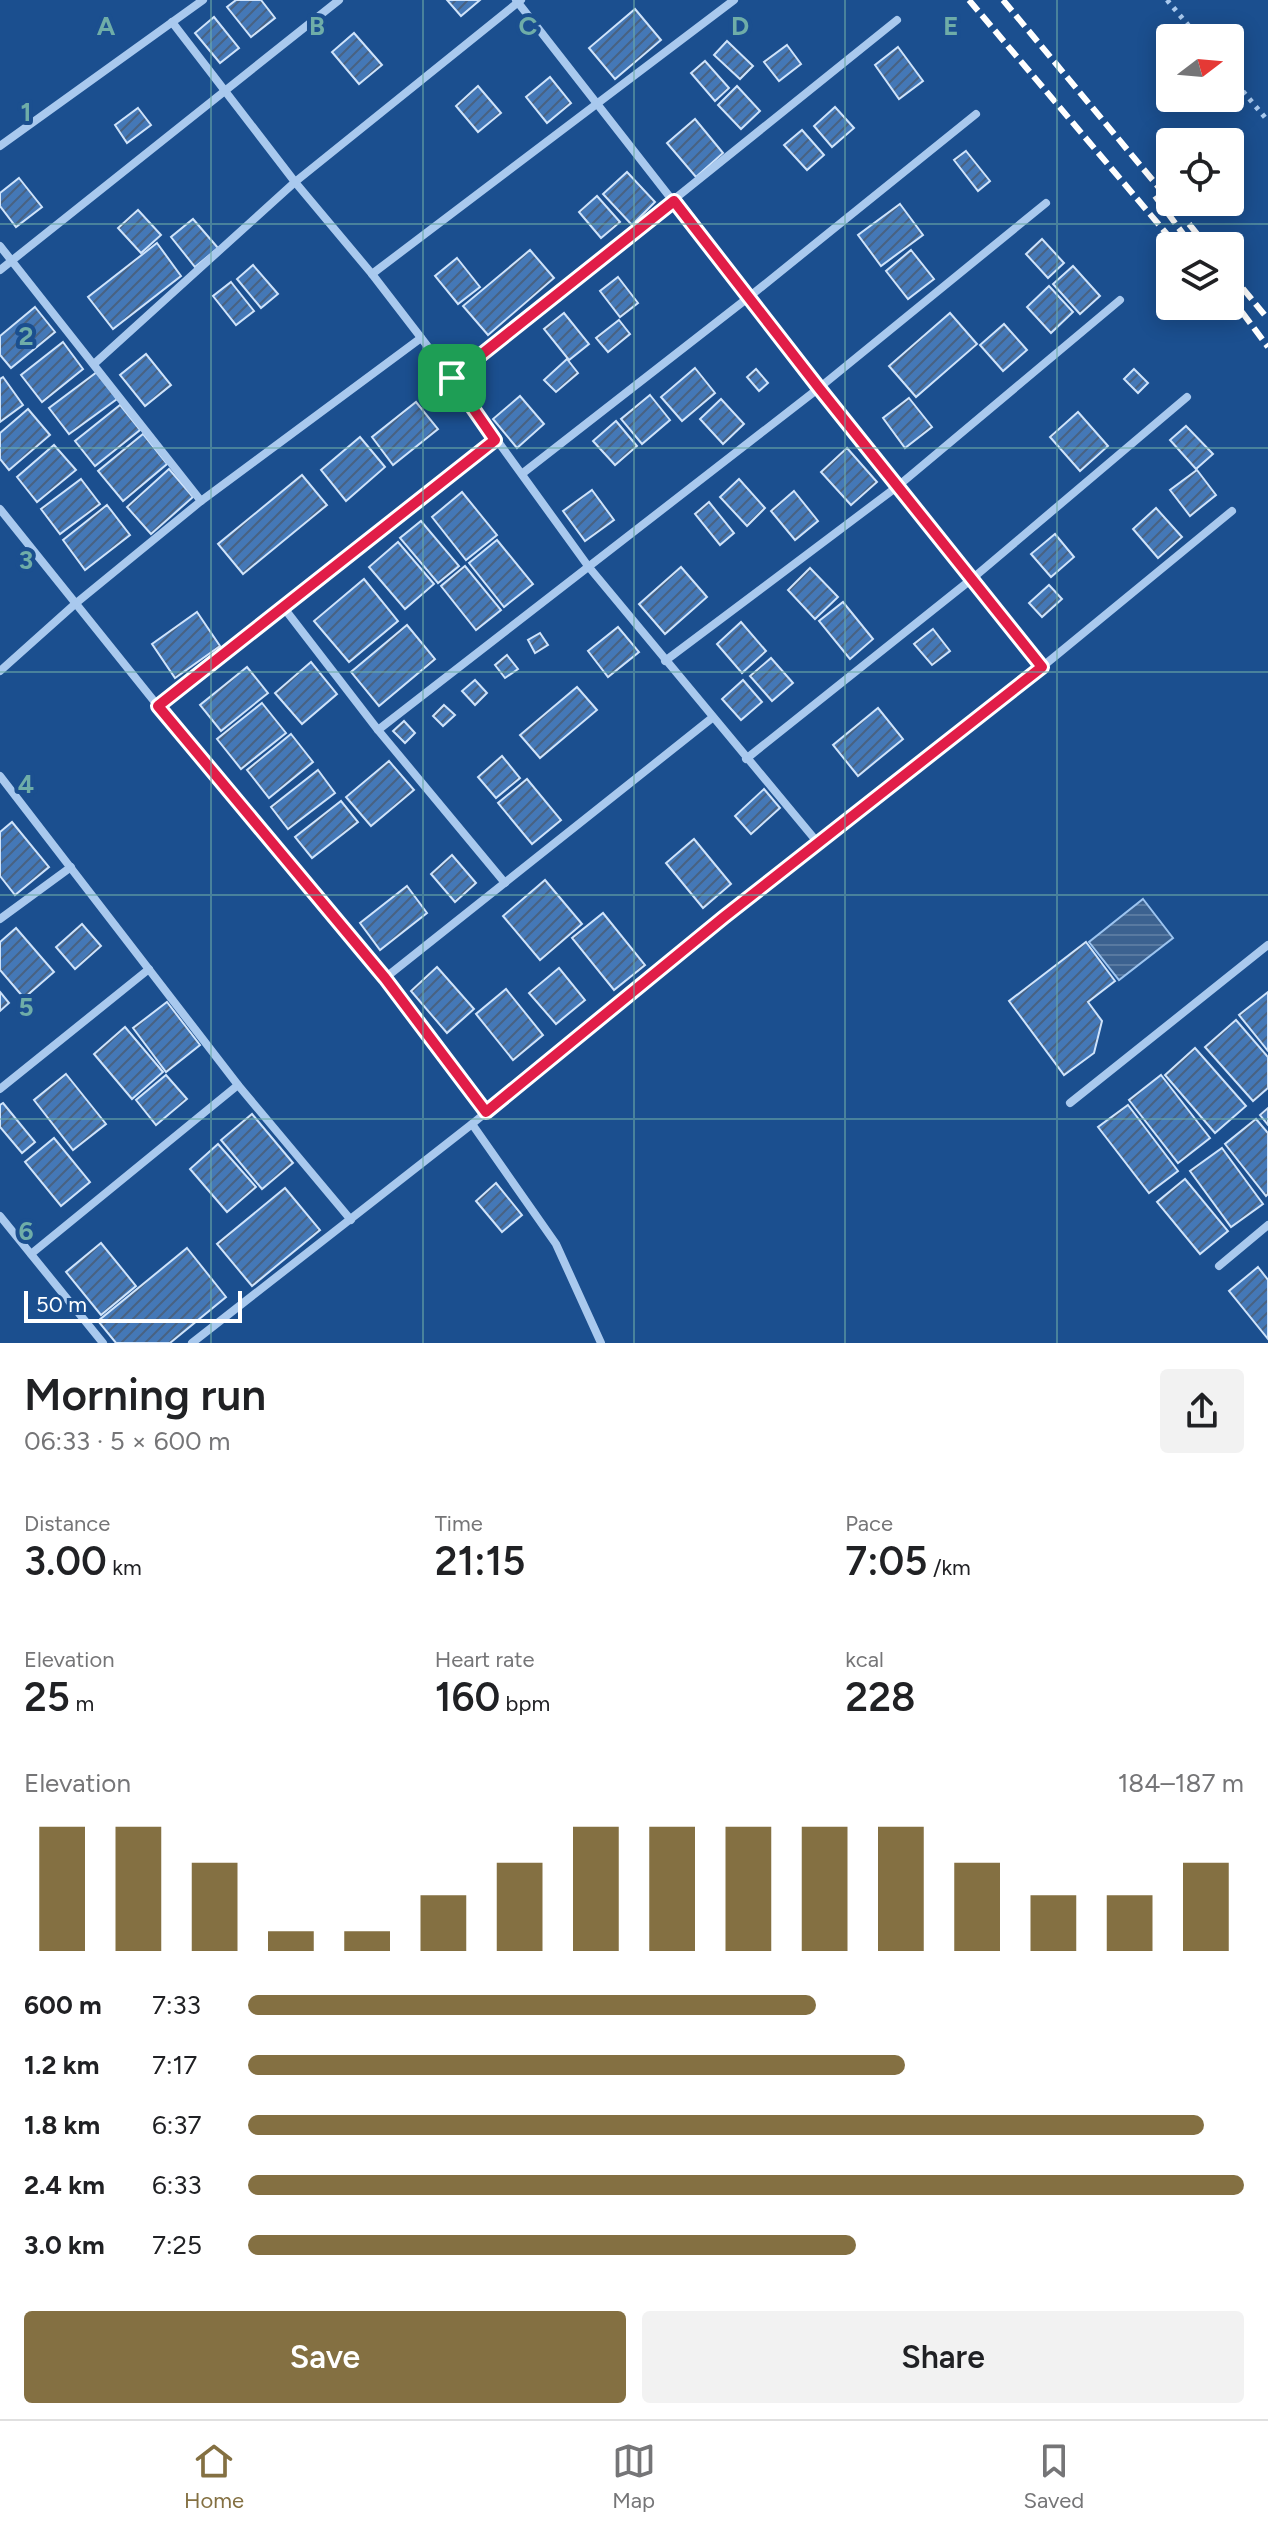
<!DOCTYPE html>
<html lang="en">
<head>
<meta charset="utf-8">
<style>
	:root { --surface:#fff; --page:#f2f2f2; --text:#202124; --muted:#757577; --line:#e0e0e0; --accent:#847042 }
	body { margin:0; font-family:Figtree,sans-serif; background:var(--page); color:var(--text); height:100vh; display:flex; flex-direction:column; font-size:30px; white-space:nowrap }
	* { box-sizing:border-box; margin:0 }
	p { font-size:26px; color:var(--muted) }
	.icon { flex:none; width:44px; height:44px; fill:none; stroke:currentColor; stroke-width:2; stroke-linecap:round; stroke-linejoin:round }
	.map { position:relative; height:1343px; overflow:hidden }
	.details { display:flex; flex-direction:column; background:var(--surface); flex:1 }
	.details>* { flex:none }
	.needle { width:52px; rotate:74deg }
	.fabs { position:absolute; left:1156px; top:24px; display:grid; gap:16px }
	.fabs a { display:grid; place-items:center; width:88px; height:88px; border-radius:8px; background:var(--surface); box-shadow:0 4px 20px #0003; font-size:40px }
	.scale { position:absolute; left:24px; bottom:20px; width:218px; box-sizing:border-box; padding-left:8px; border:4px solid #fff; border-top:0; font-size:22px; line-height:28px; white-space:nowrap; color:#fff; -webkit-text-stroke:6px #1b4f8f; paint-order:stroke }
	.pin { position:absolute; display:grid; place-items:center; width:68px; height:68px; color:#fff; margin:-34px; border-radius:16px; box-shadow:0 4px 12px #0006 }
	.round { display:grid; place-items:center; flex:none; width:84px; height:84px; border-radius:8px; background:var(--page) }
	.head { display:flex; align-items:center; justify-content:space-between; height:136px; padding:0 24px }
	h1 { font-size:44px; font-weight:600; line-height:60px }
	.figures { display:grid; grid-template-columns:repeat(3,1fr); gap:12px; height:136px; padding:8px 24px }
	.figures div { display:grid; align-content:center }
	.figures b { font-size:40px; font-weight:600 }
	.figures small { font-size:22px; font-weight:400 }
	.figures p { font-size:22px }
	.chart { height:224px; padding:16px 24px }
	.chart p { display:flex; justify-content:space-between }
	.chart svg { width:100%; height:144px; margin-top:8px; stroke:var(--accent); stroke-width:6 }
	.button { display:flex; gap:16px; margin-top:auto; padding:16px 24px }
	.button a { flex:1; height:92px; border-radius:8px; background:var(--accent); color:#fff; font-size:32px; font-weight:600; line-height:92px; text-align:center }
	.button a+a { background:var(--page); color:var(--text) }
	ul { padding:0 24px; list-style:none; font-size:26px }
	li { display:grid; grid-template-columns:128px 96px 1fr; align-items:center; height:60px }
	li i { height:20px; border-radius:10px; background:var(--accent) }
	.tab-bar { display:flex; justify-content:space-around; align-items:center; height:112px; border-top:2px solid var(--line); background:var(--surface); font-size:22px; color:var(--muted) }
	.tab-bar a { display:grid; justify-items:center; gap:4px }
	.tab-bar .current { color:var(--accent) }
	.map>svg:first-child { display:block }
	.water { fill:url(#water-rules); stroke:#9cc4f0; stroke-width:2 }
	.building { fill:url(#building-hatch); stroke:#cfe3fa; stroke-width:2 }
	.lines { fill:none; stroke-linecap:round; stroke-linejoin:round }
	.path { stroke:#a9c9ee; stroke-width:5; stroke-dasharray:4 6; stroke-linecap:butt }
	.minor { stroke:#a9c9ee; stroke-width:8 }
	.rail { stroke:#fff; stroke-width:6; stroke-dasharray:14 6; stroke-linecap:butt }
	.route-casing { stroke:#fff; stroke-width:16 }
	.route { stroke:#e11d48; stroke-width:10 }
	.grid { fill:none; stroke:#6fada8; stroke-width:2; stroke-opacity:0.55 }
	.grid-label { font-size:26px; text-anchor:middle; font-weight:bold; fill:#6fada8; stroke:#1b4f8f; stroke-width:8; stroke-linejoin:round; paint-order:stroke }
</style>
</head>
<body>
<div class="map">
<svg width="1268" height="1343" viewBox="0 0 1268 1343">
	<defs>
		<pattern id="water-rules" width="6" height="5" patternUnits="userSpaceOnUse" patternTransform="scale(2)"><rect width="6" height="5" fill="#3c6290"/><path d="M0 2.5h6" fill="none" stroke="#597aa1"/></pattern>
		<pattern id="building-hatch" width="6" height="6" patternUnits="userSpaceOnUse" patternTransform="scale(2)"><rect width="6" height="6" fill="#4478b7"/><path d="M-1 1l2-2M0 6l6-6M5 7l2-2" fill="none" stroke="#486282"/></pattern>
	</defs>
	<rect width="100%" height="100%" fill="#1b4f8f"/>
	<polygon class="water" points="1143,899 1173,938 1119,980 1089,942"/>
	<g class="building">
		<polygon points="236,0 261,0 275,18 251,37 227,7"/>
		<polygon points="447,0 480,0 461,16"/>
		<polygon points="635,9 661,40 615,79 589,48"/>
		<polygon points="214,17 239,48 220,63 195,33"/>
		<polygon points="354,33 382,65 359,84 332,52"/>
		<polygon points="727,41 753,66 740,79 714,55"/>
		<polygon points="787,45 801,64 779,81 764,62"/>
		<polygon points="898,47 923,81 899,99 875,65"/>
		<polygon points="705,61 729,88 715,101 691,73"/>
		<polygon points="550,77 571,103 547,123 526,97"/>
		<polygon points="478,86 501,113 478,132 456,106"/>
		<polygon points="737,86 760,111 741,129 718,105"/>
		<polygon points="835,107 854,128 832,147 814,126"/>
		<polygon points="138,108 151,125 127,143 115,125"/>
		<polygon points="695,119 723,153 696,177 667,143"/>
		<polygon points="802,130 824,155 807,170 784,145"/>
		<polygon points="966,151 990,181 978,191 954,160"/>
		<polygon points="627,172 655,202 632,225 603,194"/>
		<polygon points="19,178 42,207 16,227 0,206 0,193"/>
		<polygon points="597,196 620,222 601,238 579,212"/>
		<polygon points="900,204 923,235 881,266 858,235"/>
		<polygon points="138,210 161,235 141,253 118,228"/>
		<polygon points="193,219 218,248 195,267 171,237"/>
		<polygon points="1042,239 1064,263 1048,278 1026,254"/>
		<polygon points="157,243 181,276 113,329 88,297"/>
		<polygon points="530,250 554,278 488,335 463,306"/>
		<polygon points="911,250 934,279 908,299 886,271"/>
		<polygon points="457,258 480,287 458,304 435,276"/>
		<polygon points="253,265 278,294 261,308 237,279"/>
		<polygon points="1073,266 1100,296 1080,314 1053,284"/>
		<polygon points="618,277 638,303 620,317 600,291"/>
		<polygon points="231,282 254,311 236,325 213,296"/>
		<polygon points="1049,286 1073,312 1051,333 1027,307"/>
		<polygon points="35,307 55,332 11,368 0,355 0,336"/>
		<polygon points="564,313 589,344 569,360 544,329"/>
		<polygon points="950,313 977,344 916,397 889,366"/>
		<polygon points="619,320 630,334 608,352 596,338"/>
		<polygon points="1004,324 1027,350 1003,371 980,345"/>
		<polygon points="63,342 83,369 42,402 21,375"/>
		<polygon points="146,354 171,385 145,406 120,375"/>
		<polygon points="567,359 578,373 556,392 544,380"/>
		<polygon points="695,368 715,393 682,421 661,397"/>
		<polygon points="756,369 768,383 759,391 747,377"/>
		<polygon points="1134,369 1148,383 1138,393 1124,379"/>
		<polygon points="97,372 117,399 69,434 49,408"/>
		<polygon points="3,377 23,405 0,422 0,379"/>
		<polygon points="650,395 670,420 642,444 621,419"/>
		<polygon points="520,396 544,424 517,448 493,419"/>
		<polygon points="909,398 932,427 905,448 883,418"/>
		<polygon points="721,399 744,424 723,444 700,419"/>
		<polygon points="416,402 438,429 393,465 372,437"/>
		<polygon points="120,405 140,430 95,466 75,441"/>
		<polygon points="28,409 50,435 9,470 0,459 0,433"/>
		<polygon points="1078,412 1108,446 1080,471 1050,437"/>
		<polygon points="616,421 637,446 615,465 593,441"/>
		<polygon points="1186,426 1213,454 1196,469 1170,440"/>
		<polygon points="143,434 167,464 123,501 98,471"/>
		<polygon points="360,437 385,467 346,501 321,470"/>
		<polygon points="54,445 76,470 37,502 17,477"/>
		<polygon points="847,448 877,482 851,505 821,472"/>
		<polygon points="169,469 193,497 151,534 127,507"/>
		<polygon points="1197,470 1216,495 1190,516 1170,490"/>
		<polygon points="302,475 327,505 243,574 218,544"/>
		<polygon points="81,479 100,504 60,534 41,509"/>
		<polygon points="739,479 765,508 747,526 720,497"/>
		<polygon points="592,490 614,520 585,541 563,511"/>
		<polygon points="794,491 818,521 795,540 771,511"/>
		<polygon points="462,492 497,535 466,560 432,517"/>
		<polygon points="709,502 734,533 720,545 695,514"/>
		<polygon points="107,505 130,535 85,570 63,540"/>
		<polygon points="1156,508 1182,537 1158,558 1133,529"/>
		<polygon points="421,521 459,566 438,583 400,538"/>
		<polygon points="1055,534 1074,557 1051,577 1031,554"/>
		<polygon points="497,540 533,584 504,607 469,563"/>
		<polygon points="398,542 434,584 405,609 369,567"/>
		<polygon points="465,566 501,610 476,630 441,586"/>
		<polygon points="681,567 707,597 665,634 639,604"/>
		<polygon points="810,568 838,597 815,619 788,590"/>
		<polygon points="364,579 398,621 349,662 314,621"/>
		<polygon points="1049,585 1062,599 1042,617 1029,603"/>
		<polygon points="843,602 873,639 850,659 819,621"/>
		<polygon points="197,612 220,646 175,678 152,644"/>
		<polygon points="741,622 766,651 742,673 717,644"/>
		<polygon points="407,625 435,659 379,706 351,672"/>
		<polygon points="618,627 639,652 608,677 588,651"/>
		<polygon points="933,629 950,651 932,665 914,644"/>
		<polygon points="540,633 548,645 535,653 528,640"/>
		<polygon points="507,655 518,669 505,678 495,665"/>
		<polygon points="771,658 793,683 772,701 750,676"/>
		<polygon points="311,662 337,694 302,724 275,693"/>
		<polygon points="247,667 268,693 221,731 200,705"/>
		<polygon points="475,680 487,693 475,705 462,691"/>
		<polygon points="743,680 762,702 741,720 722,699"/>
		<polygon points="577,687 597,710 540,758 520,735"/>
		<polygon points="262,703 286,733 241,769 217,739"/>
		<polygon points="444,705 455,715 443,726 433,716"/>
		<polygon points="878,708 903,739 858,776 833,745"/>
		<polygon points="404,721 415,733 405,743 393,731"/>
		<polygon points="291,734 313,762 269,798 247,770"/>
		<polygon points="502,756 520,778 496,798 478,777"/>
		<polygon points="389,761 414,790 371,826 346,797"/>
		<polygon points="318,770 335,793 288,829 271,807"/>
		<polygon points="527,779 561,820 532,844 498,803"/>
		<polygon points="764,789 780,808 751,834 735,816"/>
		<polygon points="341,801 358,822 312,858 295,837"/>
		<polygon points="12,822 49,867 15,895 0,876 0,832"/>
		<polygon points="694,839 731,884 703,908 666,863"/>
		<polygon points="452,855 476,883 455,902 431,874"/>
		<polygon points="545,880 582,924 540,960 503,916"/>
		<polygon points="407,886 427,913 380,950 360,923"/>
		<polygon points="603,913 645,965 614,990 572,938"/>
		<polygon points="82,924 101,946 75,969 56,947"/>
		<polygon points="16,928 54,972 24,998 0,970 0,942"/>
		<polygon points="1086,942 1115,981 1088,1002 1102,1021 1094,1053 1064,1075 1009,1001"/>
		<polygon points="437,967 474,1009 447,1033 411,991"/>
		<polygon points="559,968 585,1000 556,1024 529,993"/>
		<polygon points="506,989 543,1035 513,1060 476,1014"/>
		<polygon points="0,992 9,1003 0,1011"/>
		<polygon points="1268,992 1268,1051 1239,1015"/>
		<polygon points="167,1002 200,1045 166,1072 133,1028"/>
		<polygon points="1236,1020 1268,1057 1268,1088 1253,1101 1205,1047"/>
		<polygon points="125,1027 163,1072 132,1099 94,1054"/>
		<polygon points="1195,1048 1246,1106 1215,1133 1165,1075"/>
		<polygon points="66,1074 106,1124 73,1150 34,1100"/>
		<polygon points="166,1075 187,1099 156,1125 136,1100"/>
		<polygon points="1161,1075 1210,1138 1178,1163 1129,1100"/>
		<polygon points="3,1103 35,1142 22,1153 0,1127 0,1105"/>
		<polygon points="1128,1105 1178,1171 1149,1193 1098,1127"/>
		<polygon points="1268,1108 1268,1125 1260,1115"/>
		<polygon points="252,1114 293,1163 262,1189 221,1140"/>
		<polygon points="1256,1119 1268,1133 1268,1194 1266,1196 1225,1144"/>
		<polygon points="54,1138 90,1182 61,1206 25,1162"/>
		<polygon points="218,1144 256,1187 227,1212 190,1169"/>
		<polygon points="1222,1148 1263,1204 1231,1227 1190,1171"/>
		<polygon points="1185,1179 1228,1231 1200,1254 1157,1202"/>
		<polygon points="496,1183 522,1215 502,1232 476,1201"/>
		<polygon points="285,1188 320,1230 252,1286 217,1244"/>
		<polygon points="101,1243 136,1286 101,1315 66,1272"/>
		<polygon points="187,1248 226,1297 170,1343 116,1343 98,1321"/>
		<polygon points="1258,1267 1268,1280 1268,1339 1229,1291"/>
	</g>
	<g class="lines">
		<g class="path">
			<polyline points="1167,0 1199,38"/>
			<polyline points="1230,76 1268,121"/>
		</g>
		<g class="minor">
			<polyline points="516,0 819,388 1042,667"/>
			<polyline points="172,22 295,182 372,274 452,378 588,566 818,843"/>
			<polyline points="0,146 203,0"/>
			<polyline points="0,246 201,501"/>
			<polyline points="0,270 339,0"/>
			<polyline points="372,274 734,0"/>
			<polyline points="94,364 295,182 521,0"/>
			<polyline points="452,378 897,20"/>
			<polyline points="523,473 749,297 976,114"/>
			<polyline points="0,509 158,706 385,978 486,1112"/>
			<polyline points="284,608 378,730 505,883"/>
			<polyline points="665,661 898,486 1120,300"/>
			<polyline points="0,671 75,604 201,501 421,338"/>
			<polyline points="158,706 495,440"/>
			<polyline points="378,730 819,388 1046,203"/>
			<polyline points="746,759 973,578 1187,397"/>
			<polyline points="0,776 238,1085 351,1220"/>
			<polyline points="0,919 71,867"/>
			<polyline points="385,978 712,718"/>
			<polyline points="0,1089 149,969"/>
			<polyline points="1070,1103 1268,945"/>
			<polyline points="472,1124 556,1244 601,1343"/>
			<polyline points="0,1216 103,1343"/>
			<polyline points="31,1254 238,1085"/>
			<polyline points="1219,1266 1268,1225"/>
			<polyline points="192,1343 472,1124 724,917 1042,667 1232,511"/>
		</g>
		<g class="rail">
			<polyline points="969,0 1177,246"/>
			<polyline points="1003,0 1170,201"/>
			<polyline points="1155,196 1192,246"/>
			<polyline points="1189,224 1207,246"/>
			<polyline points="1230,273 1268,319"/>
			<polyline points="1230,296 1268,347"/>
		</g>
	</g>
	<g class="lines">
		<defs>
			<polygon id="route" points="674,201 819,388 1042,667 724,917 486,1112 385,978 158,706 495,440 452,378"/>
		</defs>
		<use href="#route" class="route-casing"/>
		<use href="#route" class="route"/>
	</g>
	<path class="grid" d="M211,0v1343M423,0v1343M634,0v1343M845,0v1343M1057,0v1343M0,224h1268M0,448h1268M0,672h1268M0,895h1268M0,1119h1268"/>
	<g class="grid-label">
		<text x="106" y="35">A</text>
		<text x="317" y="35">B</text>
		<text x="528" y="35">C</text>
		<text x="740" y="35">D</text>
		<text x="951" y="35">E</text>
		<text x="26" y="121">1</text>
		<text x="26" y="345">2</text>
		<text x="26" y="569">3</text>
		<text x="26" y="793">4</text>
		<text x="26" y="1016">5</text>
		<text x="26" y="1240">6</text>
	</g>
</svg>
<div class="fabs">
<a><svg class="needle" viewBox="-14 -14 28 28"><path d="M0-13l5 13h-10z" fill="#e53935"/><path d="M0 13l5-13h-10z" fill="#757577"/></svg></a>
<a><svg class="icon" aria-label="locate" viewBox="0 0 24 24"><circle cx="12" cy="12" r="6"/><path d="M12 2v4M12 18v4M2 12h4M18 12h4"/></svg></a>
<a><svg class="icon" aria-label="layers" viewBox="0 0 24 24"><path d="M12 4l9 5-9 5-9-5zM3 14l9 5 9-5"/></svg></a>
</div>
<div class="scale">50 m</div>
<div class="pin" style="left:452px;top:378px;background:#1e9e55"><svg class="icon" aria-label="arrive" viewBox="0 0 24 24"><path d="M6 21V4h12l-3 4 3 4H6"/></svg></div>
</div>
<section class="details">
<div class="head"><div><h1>Morning run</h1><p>06:33 · 5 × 600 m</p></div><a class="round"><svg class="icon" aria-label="share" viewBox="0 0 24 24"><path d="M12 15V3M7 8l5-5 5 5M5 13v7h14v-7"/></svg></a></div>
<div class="figures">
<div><p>Distance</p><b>3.00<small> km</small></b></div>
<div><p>Time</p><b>21:15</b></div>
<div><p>Pace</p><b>7:05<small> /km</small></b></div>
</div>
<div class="figures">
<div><p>Elevation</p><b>25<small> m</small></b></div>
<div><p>Heart rate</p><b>160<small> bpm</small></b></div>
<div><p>kcal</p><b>228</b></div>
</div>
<div class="chart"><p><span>Elevation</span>184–187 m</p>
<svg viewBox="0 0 160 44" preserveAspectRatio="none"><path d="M5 44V6M15 44V6M25 44V17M35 44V38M45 44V38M55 44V27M65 44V17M75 44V6M85 44V6M95 44V6M105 44V6M115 44V6M125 44V17M135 44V27M145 44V27M155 44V17"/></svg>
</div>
<ul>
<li><b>600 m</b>7:33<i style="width:57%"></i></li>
<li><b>1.2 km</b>7:17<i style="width:66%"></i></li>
<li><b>1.8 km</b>6:37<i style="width:96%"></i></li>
<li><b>2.4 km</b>6:33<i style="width:100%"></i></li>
<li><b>3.0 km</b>7:25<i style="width:61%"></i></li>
</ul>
<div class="button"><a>Save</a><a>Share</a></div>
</section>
<nav class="tab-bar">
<a class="current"><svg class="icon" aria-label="home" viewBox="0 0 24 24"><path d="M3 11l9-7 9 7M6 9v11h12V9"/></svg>Home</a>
<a><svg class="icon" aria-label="map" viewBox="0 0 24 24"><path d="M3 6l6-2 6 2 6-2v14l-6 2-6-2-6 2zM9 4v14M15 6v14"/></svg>Map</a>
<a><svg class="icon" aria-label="saved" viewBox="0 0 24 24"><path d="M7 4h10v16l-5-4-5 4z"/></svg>Saved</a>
</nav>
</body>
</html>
